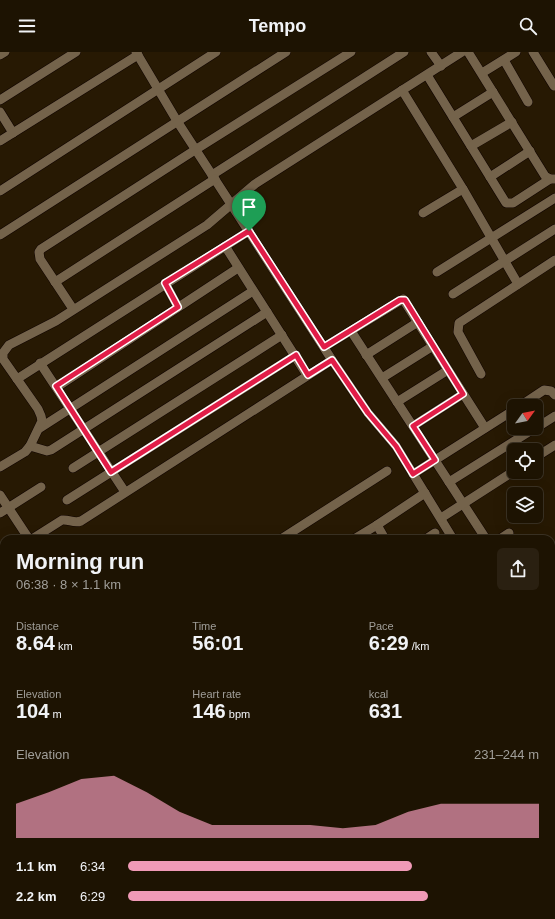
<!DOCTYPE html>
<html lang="en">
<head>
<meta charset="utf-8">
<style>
	:root { --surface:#1d1302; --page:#2a2011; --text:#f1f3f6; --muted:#a09e99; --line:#3b3224; --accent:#f09ab7 }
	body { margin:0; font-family:Arial,sans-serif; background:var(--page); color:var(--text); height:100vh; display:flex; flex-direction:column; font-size:15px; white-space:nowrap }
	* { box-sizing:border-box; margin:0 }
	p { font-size:13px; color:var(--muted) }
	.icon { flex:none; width:22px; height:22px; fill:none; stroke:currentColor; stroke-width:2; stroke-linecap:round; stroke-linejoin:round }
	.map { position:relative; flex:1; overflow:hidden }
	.panel { position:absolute; left:0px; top:483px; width:555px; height:384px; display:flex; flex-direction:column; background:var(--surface); border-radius:12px 12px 0 0; box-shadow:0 4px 16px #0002,0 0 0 1px var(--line) }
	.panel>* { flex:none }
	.needle { width:26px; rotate:57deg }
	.buttons { position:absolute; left:507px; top:347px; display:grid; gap:8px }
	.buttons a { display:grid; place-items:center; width:36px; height:36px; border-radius:6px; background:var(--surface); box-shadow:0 4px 16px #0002,0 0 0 1px var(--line); font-size:20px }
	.pin { position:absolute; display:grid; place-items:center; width:34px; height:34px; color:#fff; margin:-41px -17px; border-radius:50% 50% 50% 0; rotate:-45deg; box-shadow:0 0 4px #0007 }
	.pin .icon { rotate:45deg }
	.round { display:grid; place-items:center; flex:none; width:42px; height:42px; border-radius:6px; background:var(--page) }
	.headline { display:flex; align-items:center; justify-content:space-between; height:68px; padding:0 16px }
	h1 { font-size:22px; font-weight:800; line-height:30px }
	.metrics { display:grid; grid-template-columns:repeat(3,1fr); gap:6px; height:68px; padding:4px 16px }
	.metrics div { display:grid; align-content:center }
	.metrics b { font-size:20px; font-weight:800 }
	.metrics small { font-size:11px; font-weight:400 }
	.metrics p { font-size:11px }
	.chart { height:112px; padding:8px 16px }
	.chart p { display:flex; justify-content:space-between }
	.chart svg { width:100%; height:72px; margin-top:4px; fill:var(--accent); opacity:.7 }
	ul { padding:0 16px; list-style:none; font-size:13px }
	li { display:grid; grid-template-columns:64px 48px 1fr; align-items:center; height:30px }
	li i { height:10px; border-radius:5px; background:var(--accent) }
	header { display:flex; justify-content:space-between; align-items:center; height:52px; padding:0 16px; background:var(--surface); font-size:18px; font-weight:800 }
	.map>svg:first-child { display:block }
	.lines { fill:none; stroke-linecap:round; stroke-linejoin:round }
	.minor-casing { stroke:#100400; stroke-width:10 }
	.minor { stroke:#74634b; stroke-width:9 }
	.route-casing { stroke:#fff; stroke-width:8 }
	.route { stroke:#e11d48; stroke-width:5 }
</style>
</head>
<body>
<header><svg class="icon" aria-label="menu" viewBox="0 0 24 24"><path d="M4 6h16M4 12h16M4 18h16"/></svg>Tempo<svg class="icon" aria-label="search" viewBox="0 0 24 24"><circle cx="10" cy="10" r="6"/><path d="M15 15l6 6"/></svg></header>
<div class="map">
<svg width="555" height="867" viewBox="0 0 555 867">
	<rect width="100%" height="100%" fill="#271903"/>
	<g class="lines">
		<defs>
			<g id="minor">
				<polyline points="136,0 177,69 332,308 368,361 396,394 453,487"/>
				<polyline points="431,0 441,14"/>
				<polyline points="468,0 545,124 550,127 555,127"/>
				<polyline points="533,0 554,34"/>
				<polyline points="0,3 5,0"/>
				<polyline points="504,8 528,50"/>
				<polyline points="482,21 516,0"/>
				<polyline points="427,23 506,151 513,151 550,127"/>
				<polyline points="402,38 463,137 518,232"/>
				<polyline points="0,48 76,0"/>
				<polyline points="0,60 13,81"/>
				<polyline points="453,65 493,40"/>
				<polyline points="0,89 138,3"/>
				<polyline points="471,94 512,70"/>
				<polyline points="212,123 404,0"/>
				<polyline points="490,125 530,99"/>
				<polyline points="0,139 216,0"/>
				<polyline points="423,161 463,137"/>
				<polyline points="0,183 286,0"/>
				<polyline points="225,194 307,323"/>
				<polyline points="437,220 555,146"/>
				<polyline points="55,230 215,127"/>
				<polyline points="165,231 178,255"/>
				<polyline points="453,242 555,177"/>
				<polyline points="73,257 40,207 39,200 41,197 195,98 351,0"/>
				<polyline points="351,279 486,487"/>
				<polyline points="324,295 403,247 485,376"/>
				<polyline points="366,303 418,270"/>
				<polyline points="40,311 125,440"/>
				<polyline points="481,322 458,280 459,271 555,208"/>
				<polyline points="382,326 433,294"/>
				<polyline points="17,327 249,179"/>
				<polyline points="57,335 238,216"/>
				<polyline points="397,350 448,318"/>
				<polyline points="520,354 544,338 551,339 555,343"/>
				<polyline points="413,374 463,342"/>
				<polyline points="40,376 253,239"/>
				<polyline points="536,376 555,364"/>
				<polyline points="30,394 47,399 51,398 267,260"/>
				<polyline points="536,405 555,393"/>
				<polyline points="0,415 25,400 30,394 42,369 41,364 38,357 3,307 3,301 9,293 56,269 207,173 255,132 462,0"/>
				<polyline points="73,416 282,283"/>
				<polyline points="413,422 514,358"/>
				<polyline points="449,430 535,376"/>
				<polyline points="0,443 29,487"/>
				<polyline points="67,448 296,303"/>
				<polyline points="0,461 41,435"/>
				<polyline points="441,466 514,419"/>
				<path d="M32,487l30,-19c7,-1 12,4 19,1l251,-161"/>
				<polyline points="281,487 387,419"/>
				<polyline points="354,487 377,473"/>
				<polyline points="385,487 377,473 425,441"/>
				<polyline points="426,487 435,481"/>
				<polyline points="500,487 509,481"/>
				<polyline points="0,507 4,505"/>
				<polyline points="0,554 4,552"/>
				<polyline points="0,600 4,597"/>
				<polyline points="0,618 4,618"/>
				<polyline points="0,645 4,643"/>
				<polyline points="551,645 555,652"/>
				<polyline points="0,690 4,694"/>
				<polyline points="0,707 4,701"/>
				<polyline points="0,776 4,770"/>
				<polyline points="551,803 555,801"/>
				<polyline points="551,837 555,834"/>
				<polyline points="140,863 147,867"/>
				<polyline points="241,863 248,867"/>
				<polyline points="73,867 76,863"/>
				<polyline points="106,867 108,863"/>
				<polyline points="181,867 183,863"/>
				<polyline points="214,867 217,863"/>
				<polyline points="452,867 458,863"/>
				<polyline points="504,867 510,863"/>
			</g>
		</defs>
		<use href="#minor" class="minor-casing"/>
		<use href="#minor" class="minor"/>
	</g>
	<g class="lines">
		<defs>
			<polygon id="route" points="249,179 324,295 400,248 405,248 463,342 413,374 435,408 413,422 396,394 368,361 332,308 308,323 296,303 111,420 56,334 178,255 165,231"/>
		</defs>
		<use href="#route" class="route-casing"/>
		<use href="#route" class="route"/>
	</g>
</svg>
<div class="buttons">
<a><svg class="needle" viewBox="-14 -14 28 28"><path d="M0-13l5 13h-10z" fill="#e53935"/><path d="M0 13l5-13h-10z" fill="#a09e99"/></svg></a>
<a><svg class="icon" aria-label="locate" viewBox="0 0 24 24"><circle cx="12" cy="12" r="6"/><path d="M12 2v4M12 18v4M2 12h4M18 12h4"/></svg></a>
<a><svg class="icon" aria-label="layers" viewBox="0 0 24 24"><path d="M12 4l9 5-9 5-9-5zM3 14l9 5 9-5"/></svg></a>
</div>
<div class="pin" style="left:249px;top:179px;background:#1e9e55"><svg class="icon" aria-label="arrive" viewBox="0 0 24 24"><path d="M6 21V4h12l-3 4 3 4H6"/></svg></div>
<section class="panel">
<div class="headline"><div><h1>Morning run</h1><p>06:38 · 8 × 1.1 km</p></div><a class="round"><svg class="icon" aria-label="share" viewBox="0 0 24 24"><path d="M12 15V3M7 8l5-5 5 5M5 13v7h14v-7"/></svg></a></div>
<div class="metrics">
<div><p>Distance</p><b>8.64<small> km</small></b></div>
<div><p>Time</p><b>56:01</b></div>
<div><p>Pace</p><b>6:29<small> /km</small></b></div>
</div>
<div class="metrics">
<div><p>Elevation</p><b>104<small> m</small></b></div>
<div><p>Heart rate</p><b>146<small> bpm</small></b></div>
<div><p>kcal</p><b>631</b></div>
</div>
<div class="chart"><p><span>Elevation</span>231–244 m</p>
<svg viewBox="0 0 160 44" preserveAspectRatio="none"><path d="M0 44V23L10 16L20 8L30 6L40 16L50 28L60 36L70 36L80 36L90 36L100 38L110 36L120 28L130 23L140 23L150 23L160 23V44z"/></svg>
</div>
<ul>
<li><b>1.1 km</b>6:34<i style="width:69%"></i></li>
<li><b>2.2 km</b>6:29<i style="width:73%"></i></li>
</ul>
</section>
</div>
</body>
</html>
